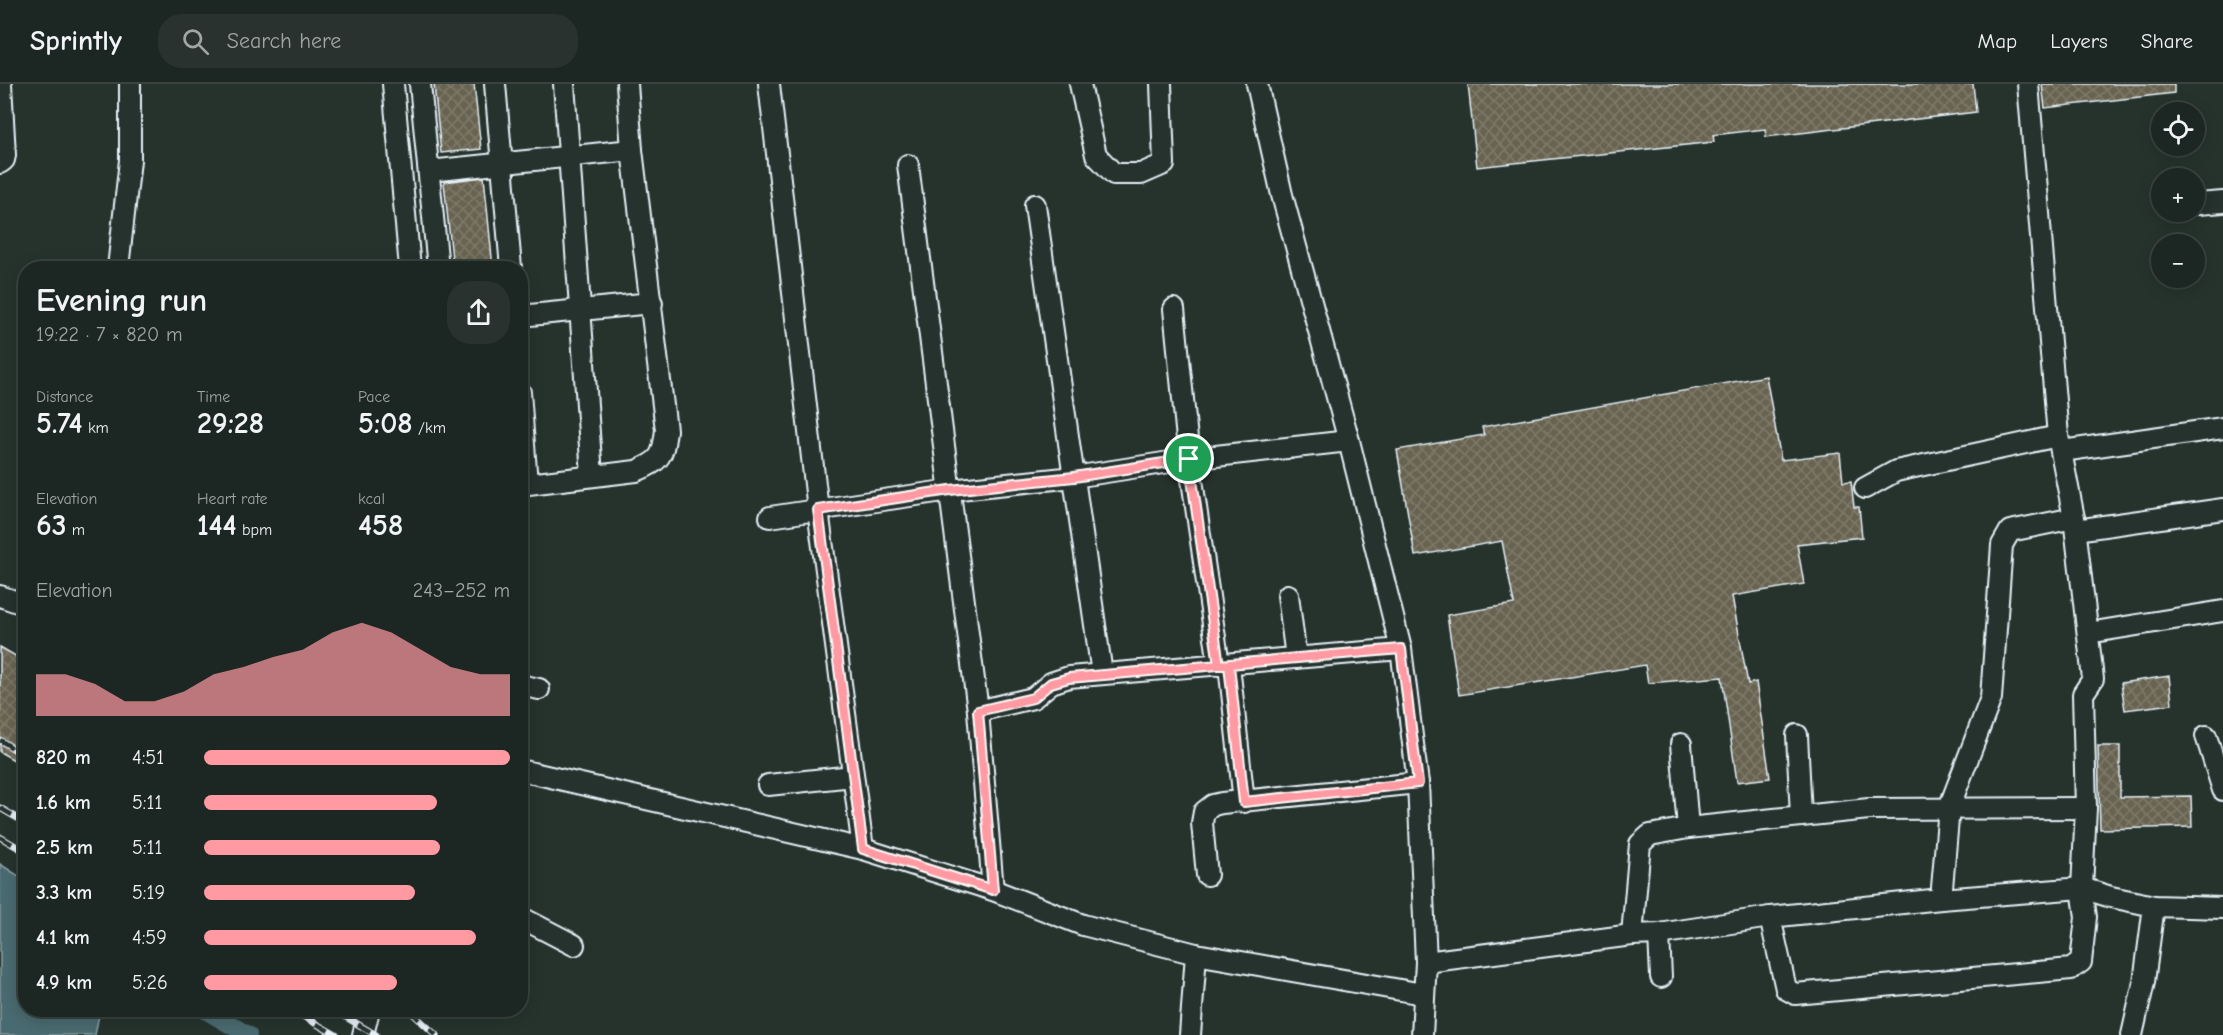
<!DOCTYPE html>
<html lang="en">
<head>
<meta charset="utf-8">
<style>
	:root { --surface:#1c2622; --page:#29322f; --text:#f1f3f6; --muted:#a0a5a5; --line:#3a4340; --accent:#ff9aa2 }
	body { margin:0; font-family:"Comic Neue",sans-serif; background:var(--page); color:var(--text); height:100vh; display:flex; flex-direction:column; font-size:22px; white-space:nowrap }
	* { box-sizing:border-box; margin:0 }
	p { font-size:20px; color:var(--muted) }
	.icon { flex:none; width:33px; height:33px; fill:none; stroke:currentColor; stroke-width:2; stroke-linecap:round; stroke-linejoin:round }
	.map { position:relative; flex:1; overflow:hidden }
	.panel { position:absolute; left:18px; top:177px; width:510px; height:756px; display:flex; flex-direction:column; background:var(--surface); border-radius:24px; box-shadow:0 3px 15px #0003,0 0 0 2px var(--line) }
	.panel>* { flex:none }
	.buttons { position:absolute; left:2151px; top:18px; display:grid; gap:12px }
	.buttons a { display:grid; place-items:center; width:54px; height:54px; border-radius:50%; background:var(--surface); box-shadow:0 3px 15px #0003,0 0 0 2px var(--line); font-size:30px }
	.pin { position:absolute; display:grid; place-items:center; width:51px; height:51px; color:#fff; margin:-26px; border:3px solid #fff; border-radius:50%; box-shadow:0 2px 6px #0007 }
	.round { display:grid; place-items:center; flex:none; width:63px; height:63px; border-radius:24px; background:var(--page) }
	.head { display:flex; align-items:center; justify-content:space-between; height:102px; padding:0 18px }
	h1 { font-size:33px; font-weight:600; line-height:45px }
	.stats { display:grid; grid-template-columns:repeat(3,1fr); gap:9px; height:102px; padding:6px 18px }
	.stats div { display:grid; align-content:center }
	.stats b { font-size:30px; font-weight:600 }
	.stats small { font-size:16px; font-weight:400 }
	.stats p { font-size:16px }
	.chart { height:168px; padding:12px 18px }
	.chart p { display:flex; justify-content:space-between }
	.chart svg { width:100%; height:108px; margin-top:6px; fill:var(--accent); opacity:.7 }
	ul { padding:0 18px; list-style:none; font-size:20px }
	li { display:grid; grid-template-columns:96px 72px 1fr; align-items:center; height:45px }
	li i { height:15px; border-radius:8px; background:var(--accent) }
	header { display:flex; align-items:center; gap:36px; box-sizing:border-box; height:84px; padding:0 30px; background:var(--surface); border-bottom:2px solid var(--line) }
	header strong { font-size:28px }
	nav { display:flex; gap:33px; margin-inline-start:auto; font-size:21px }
	.search { width:420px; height:54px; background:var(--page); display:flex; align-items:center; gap:15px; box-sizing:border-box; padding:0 21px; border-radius:24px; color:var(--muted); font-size:22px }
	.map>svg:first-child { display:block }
	.water { fill:#496b70; stroke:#89a1a6; stroke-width:1.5 }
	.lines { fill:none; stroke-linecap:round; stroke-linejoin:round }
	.canal { stroke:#496b70; stroke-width:18 }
	.building { fill:url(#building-cross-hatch); stroke:#e8f1f8; stroke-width:1.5 }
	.minor-casing { stroke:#e8f1f8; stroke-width:24 }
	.minor { stroke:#26332d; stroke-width:20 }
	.rail-casing { stroke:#e8f1f8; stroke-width:7 }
	.rail { stroke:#26332d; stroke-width:4.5; stroke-dasharray:14; stroke-linecap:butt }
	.route-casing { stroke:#fff; stroke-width:12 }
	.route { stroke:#ff9aa2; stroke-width:8 }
</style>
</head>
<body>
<header>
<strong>Sprintly</strong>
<div class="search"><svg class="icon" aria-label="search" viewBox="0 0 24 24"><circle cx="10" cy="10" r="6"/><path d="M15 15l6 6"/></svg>Search here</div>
<nav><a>Map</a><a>Layers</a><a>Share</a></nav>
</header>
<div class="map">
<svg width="2223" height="951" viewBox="0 0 2223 951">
	<defs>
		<pattern id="building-cross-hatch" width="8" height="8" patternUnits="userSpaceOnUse" patternTransform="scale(1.5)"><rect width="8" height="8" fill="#686351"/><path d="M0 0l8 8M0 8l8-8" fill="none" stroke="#7e7a6b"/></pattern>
	</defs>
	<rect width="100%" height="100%" fill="#26332d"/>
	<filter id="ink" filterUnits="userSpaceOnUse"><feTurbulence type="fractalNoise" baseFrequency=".0167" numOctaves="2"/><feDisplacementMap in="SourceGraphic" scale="12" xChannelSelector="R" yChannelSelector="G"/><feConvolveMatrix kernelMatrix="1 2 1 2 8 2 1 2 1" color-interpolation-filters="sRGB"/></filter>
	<g filter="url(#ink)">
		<polygon class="water" points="0,780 25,796 26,926 100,926 95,951 0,951"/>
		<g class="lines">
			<polyline class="canal" points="205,926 248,951"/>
		</g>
		<g class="building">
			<polygon points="434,0 474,0 481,65 441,69"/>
			<polygon points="1468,0 1973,0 1976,28 1766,53 1765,45 1713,51 1714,58 1477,83"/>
			<polygon points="2042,0 2174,0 2174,9 2045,24"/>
			<polygon points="484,93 493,184 453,184 444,98"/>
			<polygon points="1766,292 1781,376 1840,369 1843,398 1851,397 1854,423 1859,423 1862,453 1797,460 1804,500 1732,512 1748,600 1756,598 1770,694 1737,698 1722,593 1648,599 1645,581 1459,611 1447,531 1514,520 1502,457 1415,472 1397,366 1484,351 1482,343"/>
			<polygon points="0,563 26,578 26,683 0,668"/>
			<polygon points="2169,592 2172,620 2125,626 2121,599"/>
			<polygon points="2098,662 2120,662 2120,713 2191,712 2192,743 2100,745"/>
		</g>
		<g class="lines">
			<defs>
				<g id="minor">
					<polyline points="393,0 410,184"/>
					<polyline points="420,0 438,184"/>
					<polyline points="495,0 511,184"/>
					<polyline points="564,0 592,391"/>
					<polyline points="769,0 818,426 863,765"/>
					<polyline points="1080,0 1096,71 1114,90 1141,90 1164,80 1161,0"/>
					<polyline points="1257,0 1282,111 1349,357 1401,565 1418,699 1426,878 1422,951"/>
					<polyline points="0,79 4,76 5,71 1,0"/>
					<polyline points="908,81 978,627 993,806"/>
					<polyline points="429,87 632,66"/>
					<polyline points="2198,120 2223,118"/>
					<polyline points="1035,121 1102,590"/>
					<polyline points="118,184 130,76 130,0"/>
					<polyline points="1174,225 1189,375 1219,581"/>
					<polyline points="520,232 652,219"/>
					<polyline points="520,308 527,400"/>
					<polyline points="2062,367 2223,344"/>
					<path d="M520,401l116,-14c25,-10 27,-15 30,-41l-34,-280 -5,-66"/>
					<polyline points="1865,404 1896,387 2058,352"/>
					<polyline points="770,433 950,406 1074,393 1189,375 1349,357"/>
					<polyline points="2076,446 2223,425"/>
					<polyline points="1288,511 1296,574"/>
					<polyline points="0,512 26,521"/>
					<polyline points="2088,549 2223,527"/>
					<polyline points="1229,581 1244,718"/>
					<polyline points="520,601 539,605"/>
					<polyline points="978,627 1033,614 1051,599 1069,593 1401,565"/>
					<polyline points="1797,651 1801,732"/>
					<polyline points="2206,652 2223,706"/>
					<polyline points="1681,660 1688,744"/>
					<polyline points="520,686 863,765 993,806 1083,841 1196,870 1423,910"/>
					<polyline points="768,701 853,692"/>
					<polyline points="1207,791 1202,739 1204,728 1213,721 1222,719 1418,699"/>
					<polyline points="1941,815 1949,724 1991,614 2002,461 2010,447 2074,434"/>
					<polyline points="520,833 574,861"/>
					<polyline points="1770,833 1786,905 1795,910 2071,885 2081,878 2086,833 2082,804 2086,724 2083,610 2093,595 2074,434 2058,352 2028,0"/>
					<polyline points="1659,850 1661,893"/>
					<polyline points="1632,851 1640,760 1650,751 1688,744 1869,725 2086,724"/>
					<polyline points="1426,878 1632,851 1659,850 1770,833 1941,815 2082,804 2111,813 2154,822 2223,824"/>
					<polyline points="363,951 369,926"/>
					<polyline points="1190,951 1196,870"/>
					<polyline points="2132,951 2144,898 2154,822"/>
				</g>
			</defs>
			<use href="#minor" class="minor-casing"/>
			<use href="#minor" class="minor"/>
			<defs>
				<g id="rail">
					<polyline points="0,656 26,673"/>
					<polyline points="0,724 26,739"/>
					<polyline points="0,753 26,768"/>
					<polyline points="292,926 336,951"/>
					<polyline points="334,926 376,951"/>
					<polyline points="409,926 436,951"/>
				</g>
			</defs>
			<use href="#rail" class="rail-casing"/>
			<use href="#rail" class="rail"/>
		</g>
	</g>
	<g class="lines" filter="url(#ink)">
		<defs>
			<polyline id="route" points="1189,375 1074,393 950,406 818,426 863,765 993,806 978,627 1033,614 1051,599 1069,594 1401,565 1418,699 1244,718 1229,581 1219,581 1189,375"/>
		</defs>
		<use href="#route" class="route-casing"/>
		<use href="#route" class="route"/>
	</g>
</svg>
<div class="buttons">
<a><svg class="icon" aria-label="locate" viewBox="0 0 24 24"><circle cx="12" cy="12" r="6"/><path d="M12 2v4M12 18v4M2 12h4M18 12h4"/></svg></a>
<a>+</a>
<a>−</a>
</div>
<div class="pin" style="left:1189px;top:375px;background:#1e9e55"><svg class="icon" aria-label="arrive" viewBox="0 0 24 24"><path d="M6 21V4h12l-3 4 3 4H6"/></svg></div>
<section class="panel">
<div class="head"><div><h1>Evening run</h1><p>19:22 · 7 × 820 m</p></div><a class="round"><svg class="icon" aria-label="share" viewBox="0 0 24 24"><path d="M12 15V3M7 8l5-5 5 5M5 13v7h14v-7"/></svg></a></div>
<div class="stats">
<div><p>Distance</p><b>5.74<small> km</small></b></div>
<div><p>Time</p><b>29:28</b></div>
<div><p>Pace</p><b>5:08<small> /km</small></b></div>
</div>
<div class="stats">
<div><p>Elevation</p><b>63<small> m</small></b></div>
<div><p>Heart rate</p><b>144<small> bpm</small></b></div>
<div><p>kcal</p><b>458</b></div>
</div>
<div class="chart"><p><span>Elevation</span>243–252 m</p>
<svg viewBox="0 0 160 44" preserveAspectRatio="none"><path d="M0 44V27L10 27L20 31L30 38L40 38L50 34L60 27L70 24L80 20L90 17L100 10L110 6L120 10L130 17L140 24L150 27L160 27V44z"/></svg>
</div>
<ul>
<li><b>820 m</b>4:51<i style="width:100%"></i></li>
<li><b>1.6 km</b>5:11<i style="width:76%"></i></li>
<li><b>2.5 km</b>5:11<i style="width:77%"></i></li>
<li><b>3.3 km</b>5:19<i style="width:69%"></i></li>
<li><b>4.1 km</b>4:59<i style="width:89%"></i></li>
<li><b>4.9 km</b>5:26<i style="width:63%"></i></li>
</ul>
</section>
</div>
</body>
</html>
